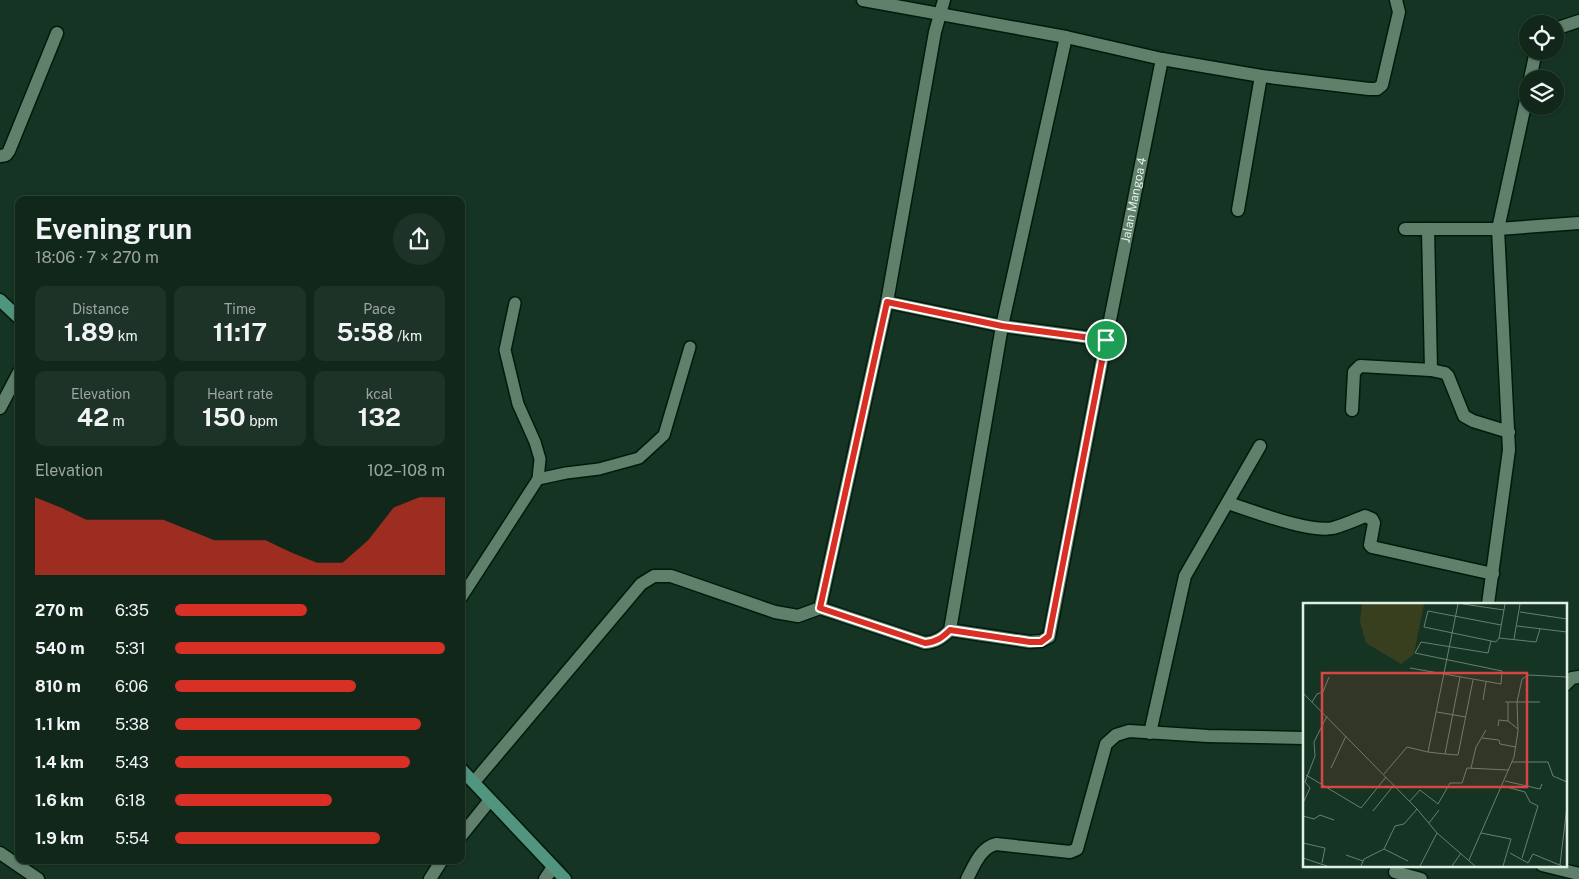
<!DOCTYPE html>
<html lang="en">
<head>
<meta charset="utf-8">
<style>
	:root { --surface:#10271a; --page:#1e3327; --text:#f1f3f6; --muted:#9ca5a2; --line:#304439; --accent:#d93025 }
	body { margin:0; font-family:"Public Sans",sans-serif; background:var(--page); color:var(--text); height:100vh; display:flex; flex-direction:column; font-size:19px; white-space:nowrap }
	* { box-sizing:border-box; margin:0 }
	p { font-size:16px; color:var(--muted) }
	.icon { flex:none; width:28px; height:28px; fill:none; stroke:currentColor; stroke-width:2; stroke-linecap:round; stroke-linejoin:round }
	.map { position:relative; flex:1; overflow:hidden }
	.side { position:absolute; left:15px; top:196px; width:450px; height:668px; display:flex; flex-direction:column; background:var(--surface); border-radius:10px; box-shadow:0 1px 4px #0004,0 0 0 1px var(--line) }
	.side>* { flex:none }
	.tools { position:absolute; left:1519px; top:15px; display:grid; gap:10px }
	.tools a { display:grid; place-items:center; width:45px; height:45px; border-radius:50%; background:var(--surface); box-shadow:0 1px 4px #0004,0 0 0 1px var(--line); font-size:25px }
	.pin { position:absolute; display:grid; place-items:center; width:42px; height:42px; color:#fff; margin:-21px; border:2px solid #fff; border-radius:50%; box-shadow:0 1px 5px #0007 }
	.round { display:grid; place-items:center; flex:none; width:52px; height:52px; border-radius:26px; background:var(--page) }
	.summary { display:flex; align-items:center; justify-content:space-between; height:85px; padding:0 20px }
	h1 { font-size:28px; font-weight:700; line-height:38px }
	.metrics { display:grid; grid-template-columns:repeat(3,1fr); gap:8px; height:85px; padding:5px 20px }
	.metrics div { display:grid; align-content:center; border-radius:10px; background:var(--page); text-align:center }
	.metrics b { font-size:25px; font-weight:700 }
	.metrics small { font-size:14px; font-weight:400 }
	.metrics p { font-size:14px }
	.chart { height:140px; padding:10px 20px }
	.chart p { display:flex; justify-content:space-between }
	.chart svg { width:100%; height:90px; margin-top:5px; fill:var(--accent); opacity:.7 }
	ul { padding:0 20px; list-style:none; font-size:16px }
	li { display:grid; grid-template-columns:80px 60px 1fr; align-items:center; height:38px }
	li i { height:12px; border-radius:6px; background:var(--accent) }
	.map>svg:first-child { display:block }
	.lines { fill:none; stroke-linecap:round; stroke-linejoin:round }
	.lane-casing { stroke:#001b0c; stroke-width:14 }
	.street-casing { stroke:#001b0c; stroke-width:15 }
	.secondary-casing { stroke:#001b0c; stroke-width:15 }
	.lane { stroke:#60806c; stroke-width:11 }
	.street { stroke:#60806c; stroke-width:12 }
	.secondary { stroke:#52957e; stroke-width:12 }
	.route-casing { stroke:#fff; stroke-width:10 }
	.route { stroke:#d93025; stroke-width:6 }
	.labels { text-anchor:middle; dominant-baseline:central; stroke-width:4.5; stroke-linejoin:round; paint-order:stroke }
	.street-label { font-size:12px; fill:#dff1e5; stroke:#163423 }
	.inset-road { fill:none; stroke:#668071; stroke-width:1 }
	.view { fill:#d74644; fill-opacity:0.15; stroke:#d74644; stroke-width:2.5 }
	.inset-edge { fill:none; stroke:#dff1e5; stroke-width:2.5 }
</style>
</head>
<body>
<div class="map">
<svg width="1579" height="879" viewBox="0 0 1579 879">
	<rect width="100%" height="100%" fill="#163423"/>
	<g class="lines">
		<defs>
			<g id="lane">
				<polyline points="538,479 566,473 599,469 639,458 664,435 690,347"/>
				<polyline points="461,598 538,479 540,459 535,442 518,404 505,350 515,303"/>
			</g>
			<g id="street">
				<polyline points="863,0 1066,37 1162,59 1261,76 1369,89 1377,89 1382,85 1399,12 1396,0"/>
				<polyline points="1555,33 1561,27 1579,21"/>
				<polyline points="1530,79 1536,51"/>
				<polyline points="0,156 6,155 9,151 57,33"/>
				<polyline points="1238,210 1261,76"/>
				<polyline points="1405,229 1498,229 1579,223"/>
				<polyline points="1428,229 1431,370 1445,373 1448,376 1464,416 1473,421 1509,432"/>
				<polyline points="887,302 1002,326 1106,340"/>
				<polyline points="0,408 19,372"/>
				<polyline points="1352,410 1354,372 1360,366 1431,370"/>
				<path d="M1228,503c25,8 81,30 105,25 11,-3 22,-8 32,-12l7,3 2,4 -4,22 2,2 121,27"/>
				<polyline points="1488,604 1509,450 1498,229 1528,91"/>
				<path d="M820,608l105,35c11,-1 17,-5 25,-13l52,-304 64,-289"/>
				<path id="s1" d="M950,630l80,12 11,-1 8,-4 57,-297 56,-281"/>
				<polyline points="1565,685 1572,678 1579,677"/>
				<polyline points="1150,733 1185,576 1260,446"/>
				<polyline points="474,782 641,584 654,576 671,576 775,612 798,616 820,608 887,302 935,32 944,0"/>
				<polyline points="461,836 490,800"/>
				<polyline points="0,853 38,879"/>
				<polyline points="1542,865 1579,874"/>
				<polyline points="1395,872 1421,879"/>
				<polyline points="430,879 442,860"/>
				<polyline points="545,879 553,867"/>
				<path d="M967,879c7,-13 13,-31 29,-35l74,8 7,-3 29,-105 10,-9 13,-4 79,5 96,2"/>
			</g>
			<g id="secondary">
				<polyline points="0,300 19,318"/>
				<polyline points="461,769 565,879"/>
			</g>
		</defs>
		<use href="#lane" class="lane-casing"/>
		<use href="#street" class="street-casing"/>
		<use href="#secondary" class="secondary-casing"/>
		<use href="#lane" class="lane"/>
		<use href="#street" class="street"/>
		<use href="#secondary" class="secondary"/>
	</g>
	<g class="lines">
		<defs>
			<path id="route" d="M887,302l115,24 104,14 -57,296 -8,6h-11l-80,-12c-8,8 -14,12 -25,13l-105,-35z"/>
		</defs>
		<use href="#route" class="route-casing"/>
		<use href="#route" class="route"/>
	</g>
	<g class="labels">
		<g class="street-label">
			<text stroke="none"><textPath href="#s1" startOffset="546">Jalan Mangoa 4</textPath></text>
		</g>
	</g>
	<g transform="translate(1303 603)">
		<rect width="264" height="264" fill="#163423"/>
		<path d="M59,1h62l-10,50 -13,10 -35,-21 -6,-21z" fill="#383f1f"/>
		<path class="inset-road" d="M160,1l41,6M217,9l47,7M198,22l-73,-14 -4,16 72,15 3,-4 37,4 4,-13M214,23l50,6M196,35l6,-34M211,36l6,-35M107,65l91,16 1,-13 -87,-18 6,-11 67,11 3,-12M0,90l114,116 20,24 38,33M180,97l3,-18M9,99l5,-8 6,-2 6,-15M202,99h35M205,99v19l10,8M134,109l29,5M195,123l1,-6 9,1M179,135l17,2 1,4 16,3M125,149l17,2 15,-77M142,151l13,1 15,-75M209,159h36l5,14 14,6M28,165l15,-32M168,165l5,-21 10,-17M81,171l23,-27 21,5 30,-148M3,172l55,33 25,-31M202,178l35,8 2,-5M200,183l22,6 5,10 8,4 -16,52M107,198l10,-11 18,14 12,-21h12l5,-15 41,2M0,200l7,-15 -5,-6 10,-26 -1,-14 13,-26M70,208l21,-26M0,213l11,3 6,-4 14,5M126,220l10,-13M178,230l30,6 -8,27M0,240l22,5 -3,15M81,246l24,12M207,250l18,10 5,-9 29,12M43,252l17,6M0,255l24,8M166,257l45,-103 4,-26 -1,-29 5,-23 7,-4 38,2M257,262l7,-59M58,263l3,-7 20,-10 11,-23 9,-2 13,-15M117,263l17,-33M149,263l9,-13"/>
		<path class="view" d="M19,70h205v114h-205z"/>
		<rect width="264" height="264" class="inset-edge"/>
	</g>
</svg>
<div class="tools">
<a><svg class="icon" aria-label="locate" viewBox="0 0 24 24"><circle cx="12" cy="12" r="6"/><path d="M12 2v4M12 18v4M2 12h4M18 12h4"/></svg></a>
<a><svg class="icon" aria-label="layers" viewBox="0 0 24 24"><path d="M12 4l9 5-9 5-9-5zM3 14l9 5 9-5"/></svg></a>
</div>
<div class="pin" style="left:1106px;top:340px;background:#1e9e55"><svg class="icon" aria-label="arrive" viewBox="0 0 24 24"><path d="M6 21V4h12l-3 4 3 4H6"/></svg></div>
<section class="side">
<div class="summary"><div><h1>Evening run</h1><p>18:06 · 7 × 270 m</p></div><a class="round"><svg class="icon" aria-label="share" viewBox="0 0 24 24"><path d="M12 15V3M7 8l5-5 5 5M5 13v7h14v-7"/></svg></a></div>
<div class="metrics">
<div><p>Distance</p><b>1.89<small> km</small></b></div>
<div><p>Time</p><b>11:17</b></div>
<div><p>Pace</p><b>5:58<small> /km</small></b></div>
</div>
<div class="metrics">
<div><p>Elevation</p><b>42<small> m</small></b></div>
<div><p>Heart rate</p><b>150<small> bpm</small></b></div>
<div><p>kcal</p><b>132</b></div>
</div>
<div class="chart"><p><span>Elevation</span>102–108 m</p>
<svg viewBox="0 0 160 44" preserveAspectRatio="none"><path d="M0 44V6L10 11L20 17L30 17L40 17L50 17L60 22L70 27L80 27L90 27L100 33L110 38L120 38L130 27L140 11L150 6L160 6V44z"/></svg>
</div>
<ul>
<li><b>270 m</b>6:35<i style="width:49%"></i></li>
<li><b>540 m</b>5:31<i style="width:100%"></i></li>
<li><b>810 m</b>6:06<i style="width:67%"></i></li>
<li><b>1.1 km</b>5:38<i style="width:91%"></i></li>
<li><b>1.4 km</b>5:43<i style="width:87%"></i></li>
<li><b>1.6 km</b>6:18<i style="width:58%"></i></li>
<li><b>1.9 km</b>5:54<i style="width:76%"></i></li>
</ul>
</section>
</div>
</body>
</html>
